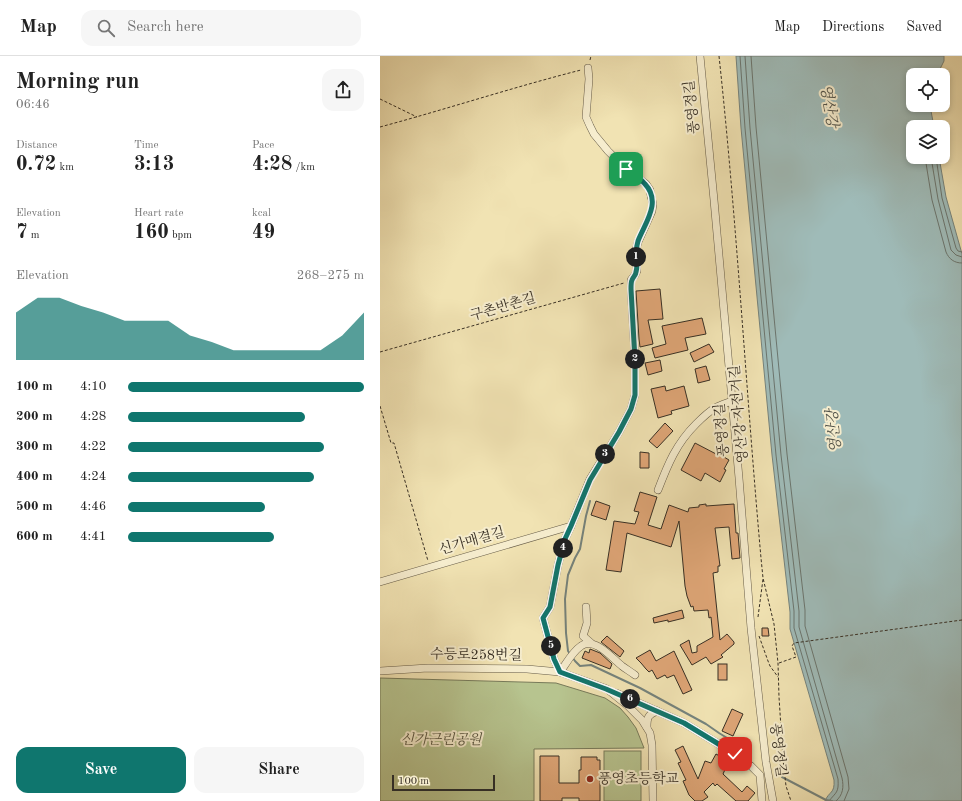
<!DOCTYPE html>
<html lang="en">
<head>
<meta charset="utf-8">
<style>
	:root { --surface:#fff; --page:#f6f6f6; --text:#222; --muted:#767676; --line:#e0e0e0; --accent:#0f766e }
	body { margin:0; font-family:"Old Standard TT","Noto Serif KR",serif; background:var(--page); color:var(--text); height:100vh; display:flex; flex-direction:column; font-size:15px; white-space:nowrap }
	* { box-sizing:border-box; margin:0 }
	p { font-size:13px; color:var(--muted) }
	.icon { flex:none; width:22px; height:22px; fill:none; stroke:currentColor; stroke-width:2; stroke-linecap:round; stroke-linejoin:round }
	.map { position:relative; flex:1; overflow:hidden }
	.drawer { display:flex; flex-direction:column; background:var(--surface); width:380px }
	.drawer>* { flex:none }
	.tools { position:absolute; left:526px; top:12px; display:grid; gap:8px }
	.tools a { display:grid; place-items:center; width:44px; height:44px; border-radius:8px; background:var(--surface); box-shadow:0 2px 6px #0003; font-size:20px }
	.scale { position:absolute; left:12px; bottom:10px; width:103px; box-sizing:border-box; padding-left:4px; border:2px solid #372f24; border-top:0; font-size:11px; line-height:14px; white-space:nowrap; color:#372f24; -webkit-text-stroke:3px #f6edce; paint-order:stroke }
	.pin { position:absolute; display:grid; place-items:center; width:34px; height:34px; color:#fff; margin:-17px; border-radius:8px; box-shadow:0 2px 6px #0006 }
	.km { position:absolute; width:20px; height:20px; margin:-10px; border-radius:50%; background:#222; color:#fff; font-size:11px; line-height:20px; text-align:center }
	.round { display:grid; place-items:center; flex:none; width:42px; height:42px; border-radius:12px; background:var(--page) }
	.head { display:flex; align-items:center; justify-content:space-between; height:68px; padding:0 16px }
	h1 { font-size:22px; font-weight:700; line-height:30px }
	.figures { display:grid; grid-template-columns:repeat(3,1fr); gap:6px; height:68px; padding:4px 16px }
	.figures div { display:grid; align-content:center }
	.figures b { font-size:20px; font-weight:700 }
	.figures small { font-size:11px; font-weight:400 }
	.figures p { font-size:11px }
	.chart { height:112px; padding:8px 16px }
	.chart p { display:flex; justify-content:space-between }
	.chart svg { width:100%; height:72px; margin-top:4px; fill:var(--accent); opacity:.7 }
	.button { display:flex; gap:8px; margin-top:auto; padding:8px 16px }
	.button a { flex:1; height:46px; border-radius:12px; background:var(--accent); color:#fff; font-size:16px; font-weight:700; line-height:46px; text-align:center }
	.button a+a { background:var(--page); color:var(--text) }
	ul { padding:0 16px; list-style:none; font-size:13px }
	li { display:grid; grid-template-columns:64px 48px 1fr; align-items:center; height:30px }
	li i { height:10px; border-radius:5px; background:var(--accent) }
	header { display:flex; align-items:center; gap:24px; box-sizing:border-box; height:56px; padding:0 20px; background:var(--surface); border-bottom:1px solid var(--line) }
	header strong { font-size:19px }
	nav { display:flex; gap:22px; margin-inline-start:auto; font-size:14px }
	.search { width:280px; height:36px; background:var(--page); display:flex; align-items:center; gap:10px; box-sizing:border-box; padding:0 14px; border-radius:12px; color:var(--muted); font-size:15px }
	main { display:flex; flex:1; min-height:0 }
	.map>svg:first-child { display:block }
	.green { fill:#b7c48f; stroke:#777a5a }
	.water { fill:#9fbbb8; stroke:#75837d }
	.lines { fill:none; stroke-linecap:round; stroke-linejoin:round }
	.shore { stroke:#6b756e; stroke-width:1 }
	.stream { stroke:#75837d; stroke-width:2 }
	.building { fill:#dfa677; stroke:#372f24 }
	.minor-casing { stroke:#665c48; stroke-width:8 }
	.path { stroke:#372f24; stroke-width:1; stroke-dasharray:3 2; stroke-linecap:butt }
	.minor { stroke:#f6edce; stroke-width:7 }
	.route-casing { stroke:#fff; stroke-width:8 }
	.route { stroke:#0f766e; stroke-width:5 }
	.poi-dot { fill:#8f2418; stroke:#f6edce; stroke-width:1.5 }
	.labels { text-anchor:middle; dominant-baseline:central; stroke-width:4; stroke-linejoin:round; paint-order:stroke }
	.street-label { font-size:14px; fill:#372f24; stroke:#f6edce }
	.park-label { font-size:14px; font-style:italic; fill:#57543f; stroke:#f6edce }
	.poi-label { font-size:14px; fill:#372f24; stroke:#f6edce; text-anchor:start }
	.water-label { font-size:15px; font-style:italic; fill:#515249; stroke:#f6edce }
</style>
</head>
<body>
<header>
<strong>Map</strong>
<div class="search"><svg class="icon" aria-label="search" viewBox="0 0 24 24"><circle cx="10" cy="10" r="6"/><path d="M15 15l6 6"/></svg>Search here</div>
<nav><a>Map</a><a>Directions</a><a>Saved</a></nav>
</header>
<main>
<section class="drawer">
<div class="head"><div><h1>Morning run</h1><p>06:46</p></div><a class="round"><svg class="icon" aria-label="share" viewBox="0 0 24 24"><path d="M12 15V3M7 8l5-5 5 5M5 13v7h14v-7"/></svg></a></div>
<div class="figures">
<div><p>Distance</p><b>0.72<small> km</small></b></div>
<div><p>Time</p><b>3:13</b></div>
<div><p>Pace</p><b>4:28<small> /km</small></b></div>
</div>
<div class="figures">
<div><p>Elevation</p><b>7<small> m</small></b></div>
<div><p>Heart rate</p><b>160<small> bpm</small></b></div>
<div><p>kcal</p><b>49</b></div>
</div>
<div class="chart"><p><span>Elevation</span>268–275 m</p>
<svg viewBox="0 0 160 44" preserveAspectRatio="none"><path d="M0 44V15L10 6L20 6L30 11L40 15L50 20L60 20L70 20L80 29L90 33L100 38L110 38L120 38L130 38L140 38L150 29L160 15V44z"/></svg>
</div>
<ul>
<li><b>100 m</b>4:10<i style="width:100%"></i></li>
<li><b>200 m</b>4:28<i style="width:75%"></i></li>
<li><b>300 m</b>4:22<i style="width:83%"></i></li>
<li><b>400 m</b>4:24<i style="width:79%"></i></li>
<li><b>500 m</b>4:46<i style="width:58%"></i></li>
<li><b>600 m</b>4:41<i style="width:62%"></i></li>
</ul>
<div class="button"><a>Save</a><a>Share</a></div>
</section>
<div class="map">
<svg width="582" height="745" viewBox="0 0 582 745">
	<rect width="100%" height="100%" fill="#f1e3b3"/>
	<filter id="stains"><feTurbulence type="fractalNoise" baseFrequency=".005" numOctaves="4"/><feColorMatrix values="0 0 0 0 .2 0 0 0 0 .09 0 0 0 0 .02 0 0 0 .5 -.17"/></filter>
	<radialGradient id="worn" r=".72"><stop offset=".6" stop-color="#630" stop-opacity="0"/><stop offset="1" stop-color="#630" stop-opacity=".3"/></radialGradient>
	<g class="green">
		<polygon points="0,622 176,627 225,642 240,652 248,661 256,672 264,692 154,693 154,745 0,745"/>
		<rect x="224" y="695" width="37" height="50"/>
	</g>
	<path class="water" d="M356,0h208v5l-7,14h-24v30h18v6l3,16h-21v30h26l7,40 16,57v547h-137c4,-10 10,-7 9,-21l-44,-151v-17l-18,-157 -31,-327z"/>
	<g class="lines">
		<g class="shore">
			<path d="M360,0l5,72 31,327 18,156v17l44,151c1,14 -2,13 -9,22"/>
			<path d="M365,0l5,72 31,327 18,156v16l43,151c2,9 1,17 -6,23"/>
			<polyline points="371,0 376,71 407,398 425,554 425,570 468,721 469,733 464,745"/>
			<path d="M545,101l7,43 14,52c3,7 8,11 16,11"/>
			<polyline points="551,101 558,143 571,194 576,199 582,201"/>
			<polyline points="556,101 562,142 576,192 578,195 582,196"/>
		</g>
		<g class="stream">
			<polyline points="210,445 206,460 200,493 195,502 188,519 185,543 186,577 188,595 195,605 200,610 211,609 260,632 326,668 339,677 365,693"/>
			<polyline points="402,721 446,744 452,745"/>
		</g>
	</g>
	<g class="building">
		<polygon points="280,233 283,263 268,264 273,288 260,291 259,283 256,235"/>
		<polygon points="322,262 326,278 305,282 308,294 275,302 272,292 286,288 282,270"/>
		<polygon points="329,288 334,296 314,306 310,297"/>
		<polygon points="280,304 282,315 268,319 265,307"/>
		<polygon points="326,310 330,324 318,327 315,313"/>
		<polygon points="285,330 286,335 304,330 309,350 291,355 292,358 278,362 271,333"/>
		<polygon points="285,367 293,375 277,392 269,385"/>
		<polygon points="315,387 338,399 339,398 349,404 344,413 346,414 340,426 325,417 321,425 301,414"/>
		<polygon points="260,396 269,397 269,412 260,412"/>
		<polygon points="260,436 277,441 268,469 281,473 289,449 308,456 309,452 319,451 319,449 326,448 326,450 354,448 356,477 358,477 360,502 352,503 349,471 335,472 340,510 338,510 338,516 333,517 340,584 347,578 354,586 354,588 341,599 343,601 331,608 326,601 312,609 300,589 309,584 312,597 317,596 317,590 333,581 331,561 329,562 328,554 314,555 313,550 311,551 307,540 305,530 299,465 291,491 247,477 241,516 226,514 234,465 255,468 259,456 254,455"/>
		<polygon points="216,445 230,450 226,464 211,459"/>
		<polygon points="302,554 304,562 288,566 288,564 274,567 273,562"/>
		<polygon points="382,572 388,572 389,580 382,580"/>
		<polygon points="227,580 244,595 240,601 221,586"/>
		<polygon points="210,593 220,597 232,608 230,613 202,602 205,595 209,597"/>
		<polygon points="270,594 276,605 294,595 312,634 303,638 294,619 287,622 285,619 277,623 272,614 269,616 266,613 261,607 256,602"/>
		<rect x="338" y="608" width="9" height="16"/>
		<polygon points="352,653 363,658 353,680 342,675"/>
		<polygon points="303,690 318,723 325,705 331,707 336,698 343,702 342,704 348,707 343,718 362,736 367,730 375,737 368,745 356,745 337,728 335,730 333,727 324,736 328,741 322,745 315,745 309,739 303,725 306,724 298,707 301,706 295,694"/>
		<polygon points="160,700 179,700 179,727 199,727 199,714 201,714 201,701 217,701 217,704 220,704 220,745 199,745 199,742 182,742 182,745 160,745"/>
	</g>
	<g class="lines">
		<defs>
			<g id="minor">
				<polyline points="320,0 334,144 359,422 371,572 386,706 393,745"/>
				<path d="M208,12l1,11 -3,38 4,9 4,8 14,17 18,18 20,15 4,6 1,6 2,8 -1,7 -14,31 -2,8 1,21 -2,4 -4,5v9l4,71v35l-4,14 -12,23 -29,47 -19,47 -6,13 -7,26 -8,42 -7,11 11,41 6,13c6,-8 12,-20 21,-26 13,-10 31,12 41,20 4,3 9,6 13,9"/>
				<path d="M278,434c10,-26 18,-46 38,-66 6,-6 12,-12 19,-16 5,-3 12,-5 17,-7"/>
				<polyline points="0,526 191,470"/>
				<polyline points="206,551 207,567 203,580 211,587"/>
				<polyline points="0,615 48,612 147,613 180,616 227,633 248,650 262,664 270,677 272,689 273,745"/>
				<polyline points="236,637 304,667 355,698 371,710 380,719 382,745"/>
				<path d="M267,671c0,-10 1,-12 10,-16"/>
			</g>
		</defs>
		<use href="#minor" class="minor-casing"/>
		<g class="path">
			<path d="M339,0c18,167 27,335 42,502l2,20 11,46 4,39 1,34 4,62 3,27 5,15"/>
			<polyline points="210,4 211,0"/>
			<polyline points="0,43 37,61"/>
			<path d="M0,71c67,-18 134,-40 201,-57"/>
			<polyline points="0,296 244,227"/>
			<polyline points="0,350 11,387 14,387 48,505"/>
			<polyline points="378,561 383,523"/>
			<polyline points="379,580 388,605 390,610 398,621"/>
			<polyline points="399,607 416,601 412,590 414,587 582,564"/>
		</g>
		<use href="#minor" class="minor"/>
	</g>
	<g class="lines">
		<defs>
			<path id="route" d="M246,113c6,5 14,9 19,15 17,18 0,39 -7,57 -4,12 1,20 -2,31 0,3 -3,5 -4,8 -1,2 -1,6 -1,9l4,71v35l-4,14 -12,23 -29,48 -19,46 -6,13 -7,26 -8,42 -7,11 11,41 6,13 46,17 78,34 51,31"/>
		</defs>
		<use href="#route" class="route-casing"/>
		<use href="#route" class="route"/>
	</g>
	<circle class="poi-dot" cx="210" cy="723" r="4"/>
	<g class="labels">
		<g class="street-label">
			<text transform="translate(312 51) rotate(-96)">풍영정길</text>
			<text transform="translate(123 251) rotate(-16)">구촌반촌길</text>
			<text transform="translate(359 358) rotate(-95)">영산강 자전거길</text>
			<text transform="translate(342 374) rotate(-95)">풍영정길</text>
			<text transform="translate(92 485) rotate(-16)">신가매결길</text>
			<text transform="translate(96 599) rotate(1)">수등로258번길</text>
			<text transform="translate(398 694) rotate(83)">풍영정길</text>
		</g>
		<g class="park-label">
			<text x="61" y="684">신가근린공원</text>
		</g>
		<g class="poi-label">
			<text x="218" y="723">풍영초등학교</text>
		</g>
		<g class="water-label">
			<text transform="translate(448 50) rotate(80)">영산강</text>
			<text transform="translate(455 375) rotate(-95)">영산강</text>
		</g>
	</g>
	<rect width="100%" height="100%" filter="url(#stains)"/>
	<rect width="100%" height="100%" fill="url(#worn)"/>
</svg>
<div class="tools">
<a><svg class="icon" aria-label="locate" viewBox="0 0 24 24"><circle cx="12" cy="12" r="6"/><path d="M12 2v4M12 18v4M2 12h4M18 12h4"/></svg></a>
<a><svg class="icon" aria-label="layers" viewBox="0 0 24 24"><path d="M12 4l9 5-9 5-9-5zM3 14l9 5 9-5"/></svg></a>
</div>
<div class="scale">100 m</div>
<div class="pin" style="left:246px;top:113px;background:#1e9e55"><svg class="icon" aria-label="arrive" viewBox="0 0 24 24"><path d="M6 21V4h12l-3 4 3 4H6"/></svg></div>
<div class="pin" style="left:355px;top:698px;background:#d93025"><svg class="icon" aria-label="check" viewBox="0 0 24 24"><path d="M5 12l5 5 9-10"/></svg></div>
<b class="km" style="left:256px;top:201px">1</b>
<b class="km" style="left:255px;top:303px">2</b>
<b class="km" style="left:225px;top:398px">3</b>
<b class="km" style="left:183px;top:492px">4</b>
<b class="km" style="left:171px;top:590px">5</b>
<b class="km" style="left:250px;top:643px">6</b>
</div>
</main>
</body>
</html>
